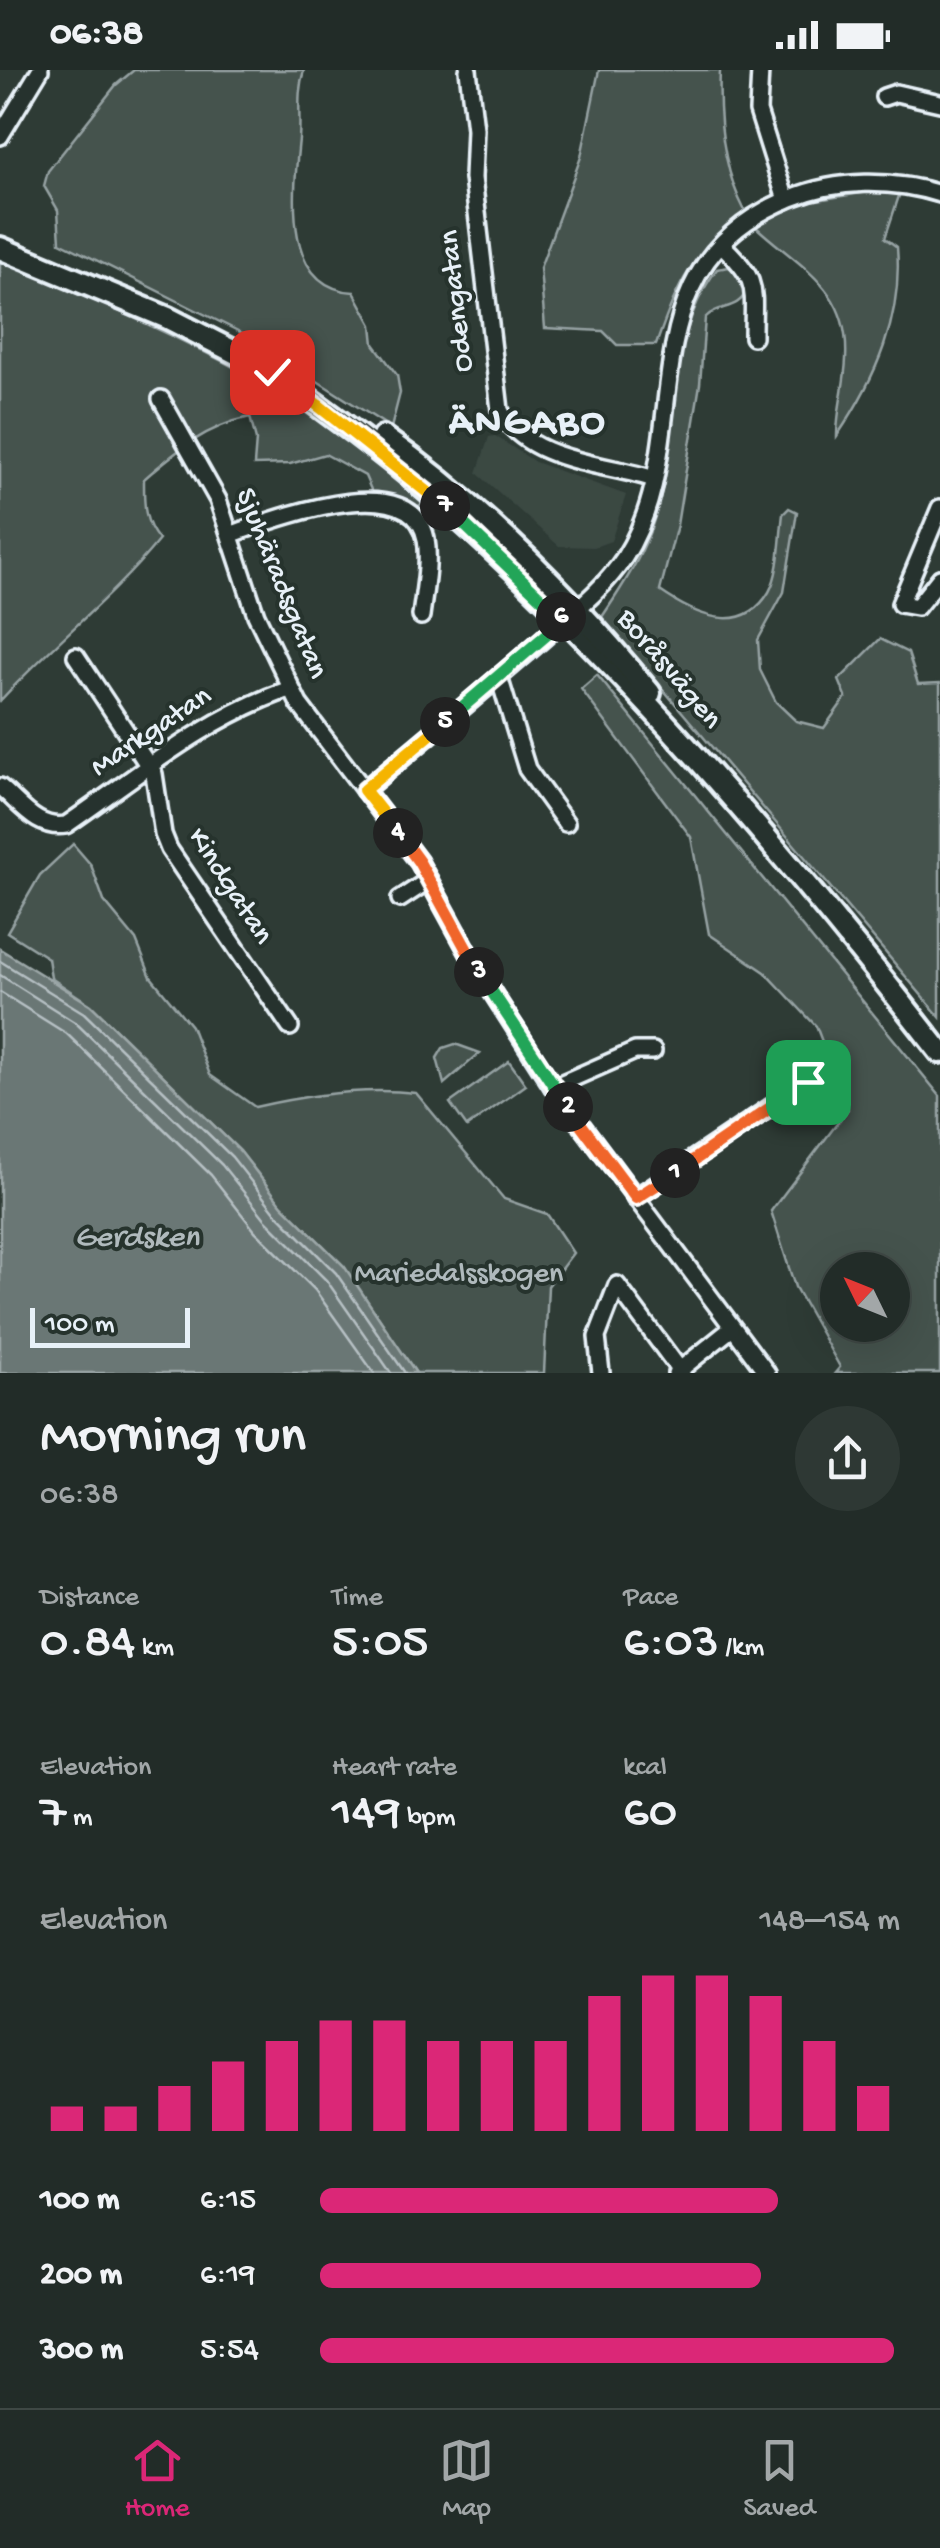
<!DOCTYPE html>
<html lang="en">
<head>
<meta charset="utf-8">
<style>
	:root { --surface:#222c28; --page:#2e3834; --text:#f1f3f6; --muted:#a2a7a8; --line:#3f4845; --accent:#db2777 }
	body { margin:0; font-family:"Gochi Hand",sans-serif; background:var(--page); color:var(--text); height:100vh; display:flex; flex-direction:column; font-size:38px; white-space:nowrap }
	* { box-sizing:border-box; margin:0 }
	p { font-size:32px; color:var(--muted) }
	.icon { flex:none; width:55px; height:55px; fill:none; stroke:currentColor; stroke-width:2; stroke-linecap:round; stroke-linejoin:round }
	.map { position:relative; height:1303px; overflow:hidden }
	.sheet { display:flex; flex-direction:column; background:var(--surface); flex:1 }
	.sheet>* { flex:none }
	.needle { width:65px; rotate:313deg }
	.fabs { position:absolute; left:820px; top:1182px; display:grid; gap:20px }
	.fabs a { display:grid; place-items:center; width:90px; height:90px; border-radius:50%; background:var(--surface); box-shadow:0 10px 40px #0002,0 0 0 2px var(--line); font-size:50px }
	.scale { position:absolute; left:30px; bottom:25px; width:160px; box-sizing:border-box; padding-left:10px; border:5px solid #e8f1f8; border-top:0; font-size:28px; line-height:35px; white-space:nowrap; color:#e8f1f8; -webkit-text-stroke:8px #26332d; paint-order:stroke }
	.pin { position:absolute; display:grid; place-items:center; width:85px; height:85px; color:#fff; margin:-42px; border-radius:20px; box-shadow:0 5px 15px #0006 }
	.km { position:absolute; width:50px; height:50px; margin:-25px; border-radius:50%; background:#222; color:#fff; font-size:28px; line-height:50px; text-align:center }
	.round { display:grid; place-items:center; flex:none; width:105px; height:105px; border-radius:52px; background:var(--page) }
	.headline { display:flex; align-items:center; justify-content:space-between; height:170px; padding:0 40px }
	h1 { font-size:55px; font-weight:600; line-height:75px }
	.stats { display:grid; grid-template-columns:repeat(3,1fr); gap:15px; height:170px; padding:10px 40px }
	.stats div { display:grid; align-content:center }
	.stats b { font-size:50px; font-weight:600 }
	.stats small { font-size:28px; font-weight:400 }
	.stats p { font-size:28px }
	.chart { height:280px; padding:20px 40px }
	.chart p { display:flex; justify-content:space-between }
	.chart svg { width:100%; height:180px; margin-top:10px; stroke:var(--accent); stroke-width:6 }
	ul { padding:0 40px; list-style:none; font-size:32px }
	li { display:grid; grid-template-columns:160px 120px 1fr; align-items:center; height:75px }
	li i { height:25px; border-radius:12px; background:var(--accent) }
	.status { display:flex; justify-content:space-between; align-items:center; height:70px; padding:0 50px; background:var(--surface); direction:ltr }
	.status svg { height:28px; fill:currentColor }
	.tabs { display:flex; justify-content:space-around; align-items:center; height:140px; border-top:2px solid var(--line); background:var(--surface); font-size:28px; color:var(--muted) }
	.tabs a { display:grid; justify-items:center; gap:5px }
	.tabs .on { color:var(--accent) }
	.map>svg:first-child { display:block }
	.built { fill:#3b4843 }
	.green { fill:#45524e; stroke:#96a2a3; stroke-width:2.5; fill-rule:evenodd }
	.water { fill:#6b7775; stroke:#9da8a9; stroke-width:2.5 }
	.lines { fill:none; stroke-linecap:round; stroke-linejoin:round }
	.shore { stroke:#b6c0c4; stroke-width:2.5 }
	.minor-casing { stroke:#e8f1f8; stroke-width:22 }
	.major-casing { stroke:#e8f1f8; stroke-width:28 }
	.minor { stroke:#26332d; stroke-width:15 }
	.major { stroke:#26332d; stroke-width:20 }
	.split-1-casing { stroke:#fff; stroke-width:20 }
	.split-2-casing { stroke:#fff; stroke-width:20 }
	.split-3-casing { stroke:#fff; stroke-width:20 }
	.split-4-casing { stroke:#fff; stroke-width:20 }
	.split-5-casing { stroke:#fff; stroke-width:20 }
	.split-6-casing { stroke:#fff; stroke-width:20 }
	.split-7-casing { stroke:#fff; stroke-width:20 }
	.split-8-casing { stroke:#fff; stroke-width:20 }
	.split-9-casing { stroke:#fff; stroke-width:20 }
	.split-1 { stroke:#f0652b; stroke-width:12 }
	.split-2 { stroke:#f0652b; stroke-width:12 }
	.split-3 { stroke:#22a559; stroke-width:12 }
	.split-4 { stroke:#f0652b; stroke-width:12 }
	.split-5 { stroke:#f5b400; stroke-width:12 }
	.split-6 { stroke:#22a559; stroke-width:12 }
	.split-7 { stroke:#22a559; stroke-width:12 }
	.split-8 { stroke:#f5b400; stroke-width:12 }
	.split-9 { stroke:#f5b400; stroke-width:12 }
	.labels { text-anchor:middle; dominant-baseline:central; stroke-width:8; stroke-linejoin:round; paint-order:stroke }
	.street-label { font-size:30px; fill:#e8f1f8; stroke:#26332d }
	.park-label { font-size:30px; fill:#afb9bc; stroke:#26332d }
	.water-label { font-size:32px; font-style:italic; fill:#b0babd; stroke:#26332d }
	.district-label { font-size:40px; font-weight:bold; letter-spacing:2.5px; fill:#e8f1f8; stroke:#26332d }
</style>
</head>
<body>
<div class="status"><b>06:38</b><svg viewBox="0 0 49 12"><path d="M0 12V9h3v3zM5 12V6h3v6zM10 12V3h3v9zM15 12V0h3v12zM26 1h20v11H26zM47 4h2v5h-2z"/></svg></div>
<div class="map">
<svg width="940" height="1303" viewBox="0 0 940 1303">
	<rect width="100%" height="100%" fill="#2e3b35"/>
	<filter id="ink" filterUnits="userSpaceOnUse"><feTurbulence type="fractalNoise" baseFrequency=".01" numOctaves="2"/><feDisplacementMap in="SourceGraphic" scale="20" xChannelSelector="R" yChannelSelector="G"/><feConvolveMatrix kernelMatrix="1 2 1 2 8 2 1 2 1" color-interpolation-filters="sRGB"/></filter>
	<g filter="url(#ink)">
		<polygon class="built" points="495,366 535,392 626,425 611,471 594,477 559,476 477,403 489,367"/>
		<g class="green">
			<path d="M134,0h170c-8,25 -3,44 -5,69 -5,51 -18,149 55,153l18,33 2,19 23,31 3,18 -9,35 -149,-95 -182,-91 -2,-32 -14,-24 4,-15 68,-86z"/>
			<path d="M599,0h121c-2,48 2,98 25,141 -54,47 -65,66 -89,134h-39l-14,-14 -58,-3 -5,-60 41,-111z"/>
			<path d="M868,122l32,1 -15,45 12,9c6,70 -21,131 -60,189 0,-27 8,-51 9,-77 4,-71 -46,-91 -91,-133l49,-24z"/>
			<path d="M0,191c151,61 304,128 425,241l-23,14 -23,-8 -14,-32 -40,-22 -35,10 -36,1 2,-25 -6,-23c-43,9 -74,34 -106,62 0,24 -1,42 15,61 -48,59 -108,105 -159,161z"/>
			<path d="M729,197l15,13 2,11c-7,20 -29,13 -41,27l-5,66 -23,141 -17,66c33,23 82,47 109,1 11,-19 11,-56 14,-78l6,-6 8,4 -13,80 -26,48 2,30 16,32 20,19 28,7 22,-31 -7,-17 41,-41 28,14 10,31 22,-1v334l-338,-400c30,-44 51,-79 61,-132 16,-74 6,-152 54,-216z"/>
			<path d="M597,605l343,421v277h-105l5,-6 -45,-80 -24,-76 77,-102 -32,-83 -51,-54 -56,-38 -18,-97 -110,-148zM838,1200h54v55h-54z"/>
			<path d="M73,774l18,21 13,36 32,39 15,37 40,49 19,49 45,32c52,-12 108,-20 161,-14l88,106 43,15 26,39 -25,33 -4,87h-128l-72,-107 -62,-61 -42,-54 -149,-146 -40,-27 -3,-20 -41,-26 33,-57z"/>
			<polygon points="455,974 480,983 444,1014 437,988 443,978"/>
			<polygon points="509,991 526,1015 467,1057 450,1033"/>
		</g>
		<polygon class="water" points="0,879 91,935 240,1081 282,1135 344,1196 416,1303 0,1303"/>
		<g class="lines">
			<g class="shore">
				<polyline points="0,891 84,943 232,1087 275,1142 336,1203 405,1303"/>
				<polyline points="0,905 76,953 222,1095 266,1150 327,1211 391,1303"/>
				<polyline points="0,922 67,964 211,1105 255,1161 315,1220 374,1303"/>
			</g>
			<defs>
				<g id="minor">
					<path d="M468,0l7,59 -2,49 27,232c26,52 104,53 154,69"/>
					<polyline points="760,0 758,41 786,130"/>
					<polyline points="884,27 896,23 940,33"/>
					<polyline points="0,66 40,0"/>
					<path d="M723,176c37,35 30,43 30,91"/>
					<polyline points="161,329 218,430 256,545 299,634 419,792 478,900 553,1017 767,1303"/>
					<polyline points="940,438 900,534 917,537 940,508"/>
					<path d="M232,464c41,-14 180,-69 194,5 4,24 -2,53 -5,77"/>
					<polyline points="76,586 154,704 163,764 169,779 290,957"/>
					<polyline points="499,607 527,699 566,753"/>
					<path d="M0,717c21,17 37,43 66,38 73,-50 139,-107 224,-136"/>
					<path d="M364,720c60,-50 121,-100 180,-152 28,-25 59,-48 80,-80 77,-120 -6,-290 167,-360 47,-19 101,-19 149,-4"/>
					<polyline points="400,829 429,810"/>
					<polyline points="553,1017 635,981 653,981"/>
					<polyline points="635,1128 808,1012"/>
					<polyline points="601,1303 597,1267 617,1215 682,1303"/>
					<polyline points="676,1303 731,1259"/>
				</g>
				<g id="major">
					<polyline points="0,178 168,248 281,306"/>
					<path d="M272,302c51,37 103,74 151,115 191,163 363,367 517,565"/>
					<path d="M383,367c100,71 189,161 267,256"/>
				</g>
			</defs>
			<use href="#minor" class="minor-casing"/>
			<use href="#major" class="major-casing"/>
			<use href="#minor" class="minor"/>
			<use href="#major" class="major"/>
		</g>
	</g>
	<g class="lines" filter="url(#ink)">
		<defs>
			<polyline id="split-1" points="675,1103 808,1012"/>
			<polyline id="split-2" points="568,1037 636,1128 675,1103"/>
			<polyline id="split-3" points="479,902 568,1037"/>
			<polyline id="split-4" points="398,763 419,792 479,902"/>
			<polyline id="split-5" points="398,763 364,720 445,652"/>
			<polyline id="split-6" points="445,652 564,550 561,547"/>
			<polyline id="split-7" points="445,436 561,547"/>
			<polyline id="split-8" points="319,336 445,436"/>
			<polyline id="split-9" points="272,302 319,336"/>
		</defs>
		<use href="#split-1" class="split-1-casing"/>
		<use href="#split-2" class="split-2-casing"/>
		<use href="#split-3" class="split-3-casing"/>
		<use href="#split-4" class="split-4-casing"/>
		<use href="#split-5" class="split-5-casing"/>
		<use href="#split-6" class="split-6-casing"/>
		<use href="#split-7" class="split-7-casing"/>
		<use href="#split-8" class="split-8-casing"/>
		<use href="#split-9" class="split-9-casing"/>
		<use href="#split-1" class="split-1"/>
		<use href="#split-2" class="split-2"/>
		<use href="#split-3" class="split-3"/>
		<use href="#split-4" class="split-4"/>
		<use href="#split-5" class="split-5"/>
		<use href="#split-6" class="split-6"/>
		<use href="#split-7" class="split-7"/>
		<use href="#split-8" class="split-8"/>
		<use href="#split-9" class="split-9"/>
	</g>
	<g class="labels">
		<g class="street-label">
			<text transform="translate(458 231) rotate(-96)">Odengatan</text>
			<text transform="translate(280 514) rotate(68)">Sjuhäradsgatan</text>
			<text transform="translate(668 600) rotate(50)">Boråsvägen</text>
			<text transform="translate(152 663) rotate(-34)">Markgatan</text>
			<text transform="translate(229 817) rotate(57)">Kindgatan</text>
		</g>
		<g class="park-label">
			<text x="459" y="1205">Mariedalsskogen</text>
		</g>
		<g class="water-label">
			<text x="137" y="1169">Gerdsken</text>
		</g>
		<g class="district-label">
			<text x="528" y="354">ÄNGABO</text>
		</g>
	</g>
</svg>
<div class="fabs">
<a><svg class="needle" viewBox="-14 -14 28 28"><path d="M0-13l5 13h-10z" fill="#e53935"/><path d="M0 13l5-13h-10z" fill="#a2a7a8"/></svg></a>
</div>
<div class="scale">100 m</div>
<div class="pin" style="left:808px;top:1012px;background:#1e9e55"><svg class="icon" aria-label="arrive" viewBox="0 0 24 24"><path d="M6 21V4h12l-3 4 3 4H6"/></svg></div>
<div class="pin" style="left:272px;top:302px;background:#d93025"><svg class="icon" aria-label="check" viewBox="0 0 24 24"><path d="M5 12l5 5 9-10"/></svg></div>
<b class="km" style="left:675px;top:1103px">1</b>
<b class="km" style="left:568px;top:1037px">2</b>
<b class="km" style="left:479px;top:902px">3</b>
<b class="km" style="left:398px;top:763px">4</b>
<b class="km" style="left:445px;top:652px">5</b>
<b class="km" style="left:561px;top:547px">6</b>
<b class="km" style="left:445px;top:436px">7</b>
</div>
<section class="sheet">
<div class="headline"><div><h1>Morning run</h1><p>06:38</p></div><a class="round"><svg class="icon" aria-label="share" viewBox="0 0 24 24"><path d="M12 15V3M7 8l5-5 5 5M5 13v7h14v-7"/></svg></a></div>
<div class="stats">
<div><p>Distance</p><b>0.84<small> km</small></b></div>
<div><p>Time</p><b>5:05</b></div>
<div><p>Pace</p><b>6:03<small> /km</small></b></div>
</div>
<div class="stats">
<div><p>Elevation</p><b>7<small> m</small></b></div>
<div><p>Heart rate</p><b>149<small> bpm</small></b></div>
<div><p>kcal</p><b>60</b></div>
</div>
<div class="chart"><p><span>Elevation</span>148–154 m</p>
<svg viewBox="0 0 160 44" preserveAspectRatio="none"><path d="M5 44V38M15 44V38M25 44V33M35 44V27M45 44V22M55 44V17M65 44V17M75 44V22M85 44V22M95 44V22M105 44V11M115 44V6M125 44V6M135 44V11M145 44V22M155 44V33"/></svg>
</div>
<ul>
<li><b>100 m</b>6:15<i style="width:79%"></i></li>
<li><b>200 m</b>6:19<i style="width:76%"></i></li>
<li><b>300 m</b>5:54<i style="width:99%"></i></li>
</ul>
</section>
<nav class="tabs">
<a class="on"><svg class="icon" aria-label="home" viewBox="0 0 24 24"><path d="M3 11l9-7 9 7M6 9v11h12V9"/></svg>Home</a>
<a><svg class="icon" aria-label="map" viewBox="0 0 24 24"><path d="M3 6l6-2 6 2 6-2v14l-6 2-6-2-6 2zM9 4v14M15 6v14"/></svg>Map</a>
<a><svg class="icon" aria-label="saved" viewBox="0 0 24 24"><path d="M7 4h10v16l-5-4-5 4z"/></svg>Saved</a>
</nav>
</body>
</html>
